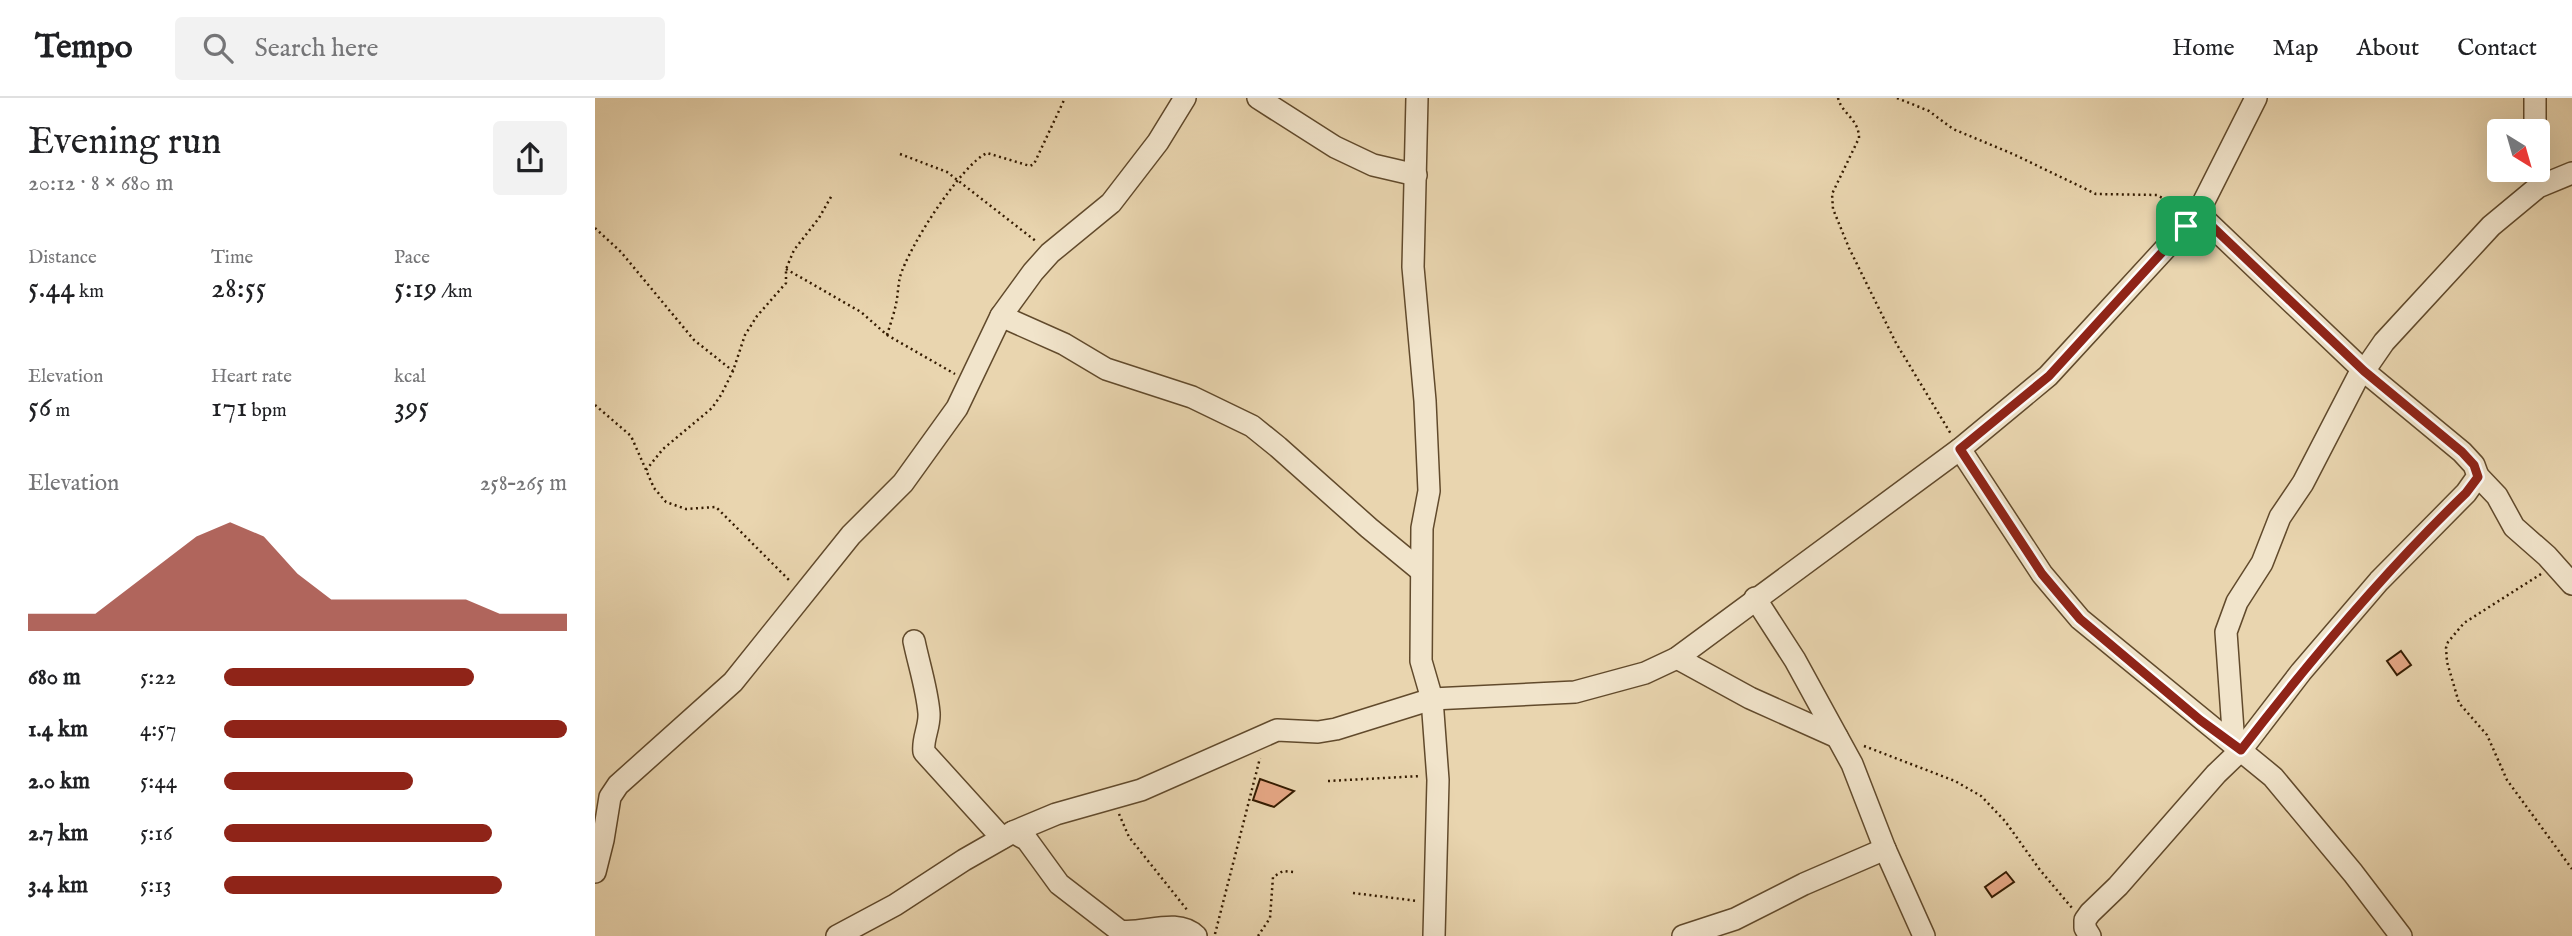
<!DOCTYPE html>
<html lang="en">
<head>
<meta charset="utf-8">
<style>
	:root { --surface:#fff; --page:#f2f2f2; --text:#202124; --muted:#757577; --line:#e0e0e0; --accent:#8f2418 }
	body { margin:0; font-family:"IM FELL English",serif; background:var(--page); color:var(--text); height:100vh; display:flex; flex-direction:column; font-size:26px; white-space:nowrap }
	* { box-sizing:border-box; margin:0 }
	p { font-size:23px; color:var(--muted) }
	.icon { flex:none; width:38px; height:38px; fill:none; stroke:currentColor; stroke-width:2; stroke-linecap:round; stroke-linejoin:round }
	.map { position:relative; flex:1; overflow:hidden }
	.side { display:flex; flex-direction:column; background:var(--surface); width:595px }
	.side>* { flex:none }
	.needle { width:46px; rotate:143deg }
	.tools { position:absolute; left:1892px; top:21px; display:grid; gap:14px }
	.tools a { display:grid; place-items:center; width:63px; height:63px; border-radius:7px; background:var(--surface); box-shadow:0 7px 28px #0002; font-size:35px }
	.pin { position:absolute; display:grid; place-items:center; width:60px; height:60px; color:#fff; margin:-30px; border-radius:14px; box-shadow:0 4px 10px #0006 }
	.round { display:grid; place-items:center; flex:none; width:74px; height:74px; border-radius:7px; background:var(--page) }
	.summary { display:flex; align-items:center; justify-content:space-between; height:119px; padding:0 28px }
	h1 { font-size:38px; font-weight:600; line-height:52px }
	.metrics { display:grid; grid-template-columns:repeat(3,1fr); gap:10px; height:119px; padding:7px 28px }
	.metrics div { display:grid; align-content:center }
	.metrics b { font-size:30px; font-weight:600 }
	.metrics small { font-size:19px; font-weight:400 }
	.metrics p { font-size:19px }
	.chart { height:196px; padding:14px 28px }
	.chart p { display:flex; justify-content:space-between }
	.chart svg { width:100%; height:126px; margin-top:7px; fill:var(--accent); opacity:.7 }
	ul { padding:0 28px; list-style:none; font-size:23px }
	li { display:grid; grid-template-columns:112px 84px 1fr; align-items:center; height:52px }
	li i { height:18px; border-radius:9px; background:var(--accent) }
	header { display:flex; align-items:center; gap:42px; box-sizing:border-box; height:98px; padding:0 35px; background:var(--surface); border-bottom:2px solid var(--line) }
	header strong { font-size:33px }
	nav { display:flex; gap:38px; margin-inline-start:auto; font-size:24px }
	.search { width:490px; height:63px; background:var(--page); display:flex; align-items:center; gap:18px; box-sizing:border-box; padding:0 24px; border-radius:7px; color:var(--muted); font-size:26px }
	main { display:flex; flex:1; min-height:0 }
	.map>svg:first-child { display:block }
	.building { fill:#e6a785; stroke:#341b00; stroke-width:2 }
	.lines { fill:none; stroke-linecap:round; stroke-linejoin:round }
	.minor-casing { stroke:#614a2c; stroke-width:24 }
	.path { stroke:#341b00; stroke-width:2.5; stroke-dasharray:2 3.5; stroke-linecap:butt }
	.minor { stroke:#f1e4cb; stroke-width:21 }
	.route-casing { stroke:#fff; stroke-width:14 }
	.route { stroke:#8f2418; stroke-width:9 }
</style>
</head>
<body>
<header>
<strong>Tempo</strong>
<div class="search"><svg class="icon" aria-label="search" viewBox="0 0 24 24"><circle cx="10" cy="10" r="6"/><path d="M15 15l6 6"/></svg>Search here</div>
<nav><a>Home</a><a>Map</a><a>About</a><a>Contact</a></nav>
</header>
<main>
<section class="side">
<div class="summary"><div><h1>Evening run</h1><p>20:12 · 8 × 680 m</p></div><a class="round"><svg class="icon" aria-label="share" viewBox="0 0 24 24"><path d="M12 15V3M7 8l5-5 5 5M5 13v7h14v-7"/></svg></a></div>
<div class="metrics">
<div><p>Distance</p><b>5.44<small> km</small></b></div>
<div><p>Time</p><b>28:55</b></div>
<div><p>Pace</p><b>5:19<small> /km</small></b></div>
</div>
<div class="metrics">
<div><p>Elevation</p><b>56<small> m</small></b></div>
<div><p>Heart rate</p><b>171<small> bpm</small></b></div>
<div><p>kcal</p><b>395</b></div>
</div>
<div class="chart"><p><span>Elevation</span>258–265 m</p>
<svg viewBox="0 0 160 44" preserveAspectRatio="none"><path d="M0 44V38L10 38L20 38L30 29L40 20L50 11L60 6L70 11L80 24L90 33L100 33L110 33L120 33L130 33L140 38L150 38L160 38V44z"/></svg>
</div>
<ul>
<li><b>680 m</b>5:22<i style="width:73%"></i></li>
<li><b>1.4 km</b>4:57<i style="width:100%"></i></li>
<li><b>2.0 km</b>5:44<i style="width:55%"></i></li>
<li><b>2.7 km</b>5:16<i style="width:78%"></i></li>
<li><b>3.4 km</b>5:13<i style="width:81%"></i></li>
</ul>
</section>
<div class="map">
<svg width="1977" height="838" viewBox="0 0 1977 838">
	<rect width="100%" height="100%" fill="#e9d5af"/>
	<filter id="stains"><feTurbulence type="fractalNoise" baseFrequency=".00286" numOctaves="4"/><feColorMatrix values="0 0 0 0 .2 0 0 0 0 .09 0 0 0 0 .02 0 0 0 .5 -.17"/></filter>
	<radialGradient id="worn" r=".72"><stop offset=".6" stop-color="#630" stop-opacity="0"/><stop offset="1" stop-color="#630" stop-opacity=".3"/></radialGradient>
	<g class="building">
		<polygon points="1806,553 1816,567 1802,577 1792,563"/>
		<polygon points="665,681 699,693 679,709 658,702"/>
		<polygon points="1411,774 1419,784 1397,799 1390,789"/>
	</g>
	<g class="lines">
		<defs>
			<g id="minor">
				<polyline points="663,0 740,49 778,67 821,77"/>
				<polyline points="822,0 818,169 830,303 834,393 827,430 826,563 837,601 843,682 839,838"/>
				<polyline points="1940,33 1940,0"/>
				<polyline points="406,218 469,246 511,271 597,299 657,328 683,349 774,430 825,472"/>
				<polyline points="1769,273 1789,244 1896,128 1943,89 1977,75"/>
				<polyline points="1365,351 1447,476 1485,521 1678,679 1758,775 1806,838"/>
				<polyline points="1883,378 1902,398 1919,429 1952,458 1977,486"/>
				<polyline points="1160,500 1200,562 1257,666 1290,751 1329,838"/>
				<path d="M319,543c5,24 13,48 15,72 1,14 -7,26 -5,39l78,86"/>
				<polyline points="1082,560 1155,600 1242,639"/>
				<polyline points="1639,647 1631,534 1642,504 1667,465 1685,419 1708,385 1767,271"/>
				<path d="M418,734l14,8 32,44 61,47c23,4 57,-14 76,5"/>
				<polyline points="0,774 8,742 15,699 23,687 138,584 256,437 308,385 362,310 406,218 438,174 455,155 516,105 563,44 590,0"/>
				<polyline points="242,838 300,807 369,762 418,734 461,716 546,692 682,632 723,634 741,631 837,601 980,594 1050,575 1082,560 1365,351 1453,278 1603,115 1661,0"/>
				<polyline points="1088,838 1140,821 1209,786 1290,751"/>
				<polyline points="1495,838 1490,830 1490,822 1495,815 1523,788 1621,676 1646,652 1706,574 1784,483 1871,395 1883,378 1879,367 1867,354 1769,273 1603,115"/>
			</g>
		</defs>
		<use href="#minor" class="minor-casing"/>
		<g class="path">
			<path d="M1243,0c4,16 21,21 21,40l-27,56 1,15 16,39 47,95 55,91"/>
			<polyline points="1302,0 1334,13 1358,31 1418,56 1501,96 1562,97 1573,103 1581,114"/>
			<polyline points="305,56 352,74 442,144"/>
			<polyline points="0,130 26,154 99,242 138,273"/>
			<polyline points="191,171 266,214 292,237 360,276"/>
			<path d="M292,237c3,-10 7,-21 9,-31 2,-9 2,-19 4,-27 8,-29 61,-112 87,-124l43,13 4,-2 31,-66"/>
			<polyline points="0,307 36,338 59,390 71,404 91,411 121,409 195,483"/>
			<polyline points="51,372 68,351 117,310 126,297 138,273 150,237 162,218 191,185 191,171 199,152 224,120 237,97"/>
			<polyline points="1946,476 1869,525 1853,544 1851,550 1852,564 1864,605 1892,637 1912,682 1977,771"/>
			<polyline points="1269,648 1360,683 1386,698 1410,723 1445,772 1477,810"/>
			<polyline points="733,683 826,678"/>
			<polyline points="524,716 534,739 593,813"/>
			<polyline points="758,795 823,803"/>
			<polyline points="620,836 665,660"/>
			<polyline points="663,838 675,820 678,779 688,773 699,774"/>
		</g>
		<use href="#minor" class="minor"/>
	</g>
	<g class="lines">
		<defs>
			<path id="route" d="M1603,115l166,158 98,81 12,13 4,12 -12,16c-82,79 -155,166 -225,257l-41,-30 -120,-101 -38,-45 -82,-125 89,-73z"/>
		</defs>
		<use href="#route" class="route-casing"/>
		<use href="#route" class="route"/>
	</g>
	<rect width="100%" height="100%" filter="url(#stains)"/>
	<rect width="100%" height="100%" fill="url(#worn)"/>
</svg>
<div class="tools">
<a><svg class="needle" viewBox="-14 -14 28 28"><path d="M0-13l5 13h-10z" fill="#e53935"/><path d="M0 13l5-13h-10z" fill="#757577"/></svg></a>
</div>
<div class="pin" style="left:1591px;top:128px;background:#1e9e55"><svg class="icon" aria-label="arrive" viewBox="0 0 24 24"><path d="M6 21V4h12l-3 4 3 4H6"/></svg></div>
</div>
</main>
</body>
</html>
